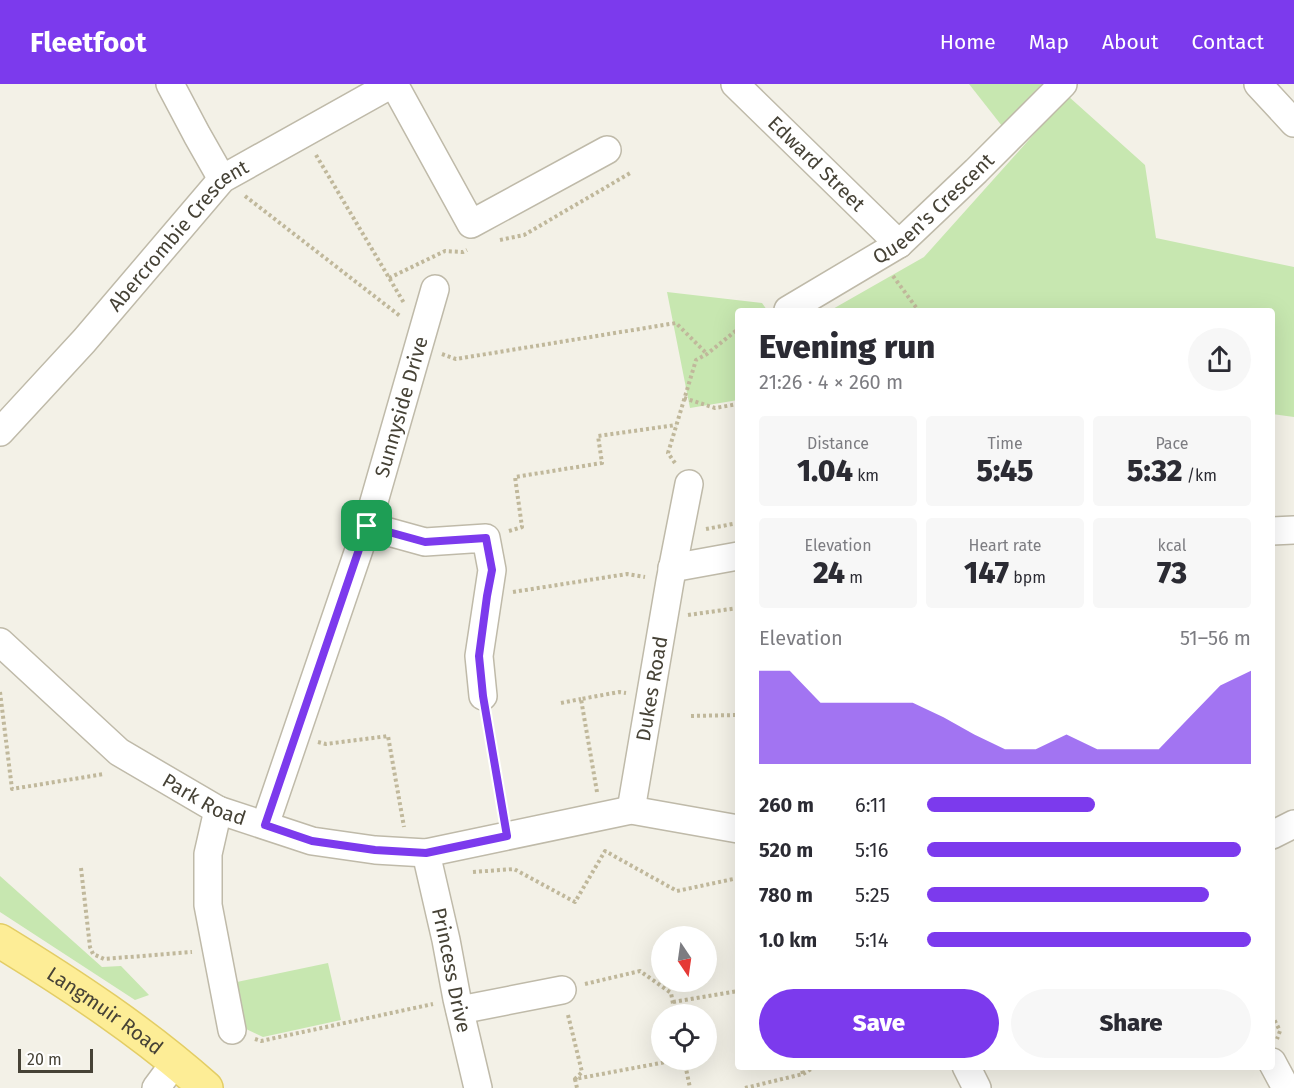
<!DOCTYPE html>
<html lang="en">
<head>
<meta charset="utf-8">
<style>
	:root { --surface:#fff; --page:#f7f7f7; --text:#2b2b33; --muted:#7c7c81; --accent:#7c3aed }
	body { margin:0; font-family:"Fira Sans",sans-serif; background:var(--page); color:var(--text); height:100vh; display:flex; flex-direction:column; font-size:22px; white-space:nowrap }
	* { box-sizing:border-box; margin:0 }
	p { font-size:20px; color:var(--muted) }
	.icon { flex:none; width:33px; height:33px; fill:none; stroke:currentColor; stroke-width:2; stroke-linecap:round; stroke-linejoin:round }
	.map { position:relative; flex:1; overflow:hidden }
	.side { position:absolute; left:735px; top:224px; width:540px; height:762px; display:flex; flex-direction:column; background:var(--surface); border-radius:6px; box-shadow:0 6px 24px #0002 }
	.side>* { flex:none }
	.needle { width:39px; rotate:167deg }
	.fabs { position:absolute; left:651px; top:842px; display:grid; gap:12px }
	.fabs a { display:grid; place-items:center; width:66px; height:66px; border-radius:50%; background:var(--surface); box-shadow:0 6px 24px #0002; font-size:30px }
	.scale { position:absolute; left:18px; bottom:15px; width:75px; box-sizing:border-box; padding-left:6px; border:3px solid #464236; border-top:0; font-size:16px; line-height:21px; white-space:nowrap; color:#464236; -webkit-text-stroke:4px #fff; paint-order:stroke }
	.pin { position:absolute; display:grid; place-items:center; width:51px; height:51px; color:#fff; margin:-26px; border-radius:12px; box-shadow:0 3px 9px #0006 }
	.round { display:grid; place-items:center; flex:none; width:63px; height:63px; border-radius:32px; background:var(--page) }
	.summary { display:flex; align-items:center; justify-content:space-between; height:102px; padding:0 24px }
	h1 { font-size:33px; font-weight:800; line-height:45px }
	.figures { display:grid; grid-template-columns:repeat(3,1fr); gap:9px; height:102px; padding:6px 24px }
	.figures div { display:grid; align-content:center; border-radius:6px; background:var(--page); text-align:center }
	.figures b { font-size:30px; font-weight:800 }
	.figures small { font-size:16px; font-weight:400 }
	.figures p { font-size:16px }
	.chart { height:168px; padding:12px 24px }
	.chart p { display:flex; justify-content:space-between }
	.chart svg { width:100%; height:108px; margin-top:6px; fill:var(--accent); opacity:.7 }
	.button { display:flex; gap:12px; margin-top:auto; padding:12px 24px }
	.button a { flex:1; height:69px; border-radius:36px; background:var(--accent); color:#fff; font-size:24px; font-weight:800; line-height:69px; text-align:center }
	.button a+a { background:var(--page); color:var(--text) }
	ul { padding:0 24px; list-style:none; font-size:20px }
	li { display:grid; grid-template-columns:96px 72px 1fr; align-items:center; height:45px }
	li i { height:15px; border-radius:8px; background:var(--accent) }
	header { display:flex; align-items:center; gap:36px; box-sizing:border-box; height:84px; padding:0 30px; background:var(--accent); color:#fff }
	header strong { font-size:28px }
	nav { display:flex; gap:33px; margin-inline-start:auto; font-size:21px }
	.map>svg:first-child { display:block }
	.green { fill:#c7e7b0 }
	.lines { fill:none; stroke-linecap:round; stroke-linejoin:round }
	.minor-casing { stroke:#bfbaa9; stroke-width:30 }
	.major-casing { stroke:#e3cd65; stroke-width:36 }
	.path { stroke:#c0b89b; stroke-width:4; stroke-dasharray:3 3; stroke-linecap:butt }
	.minor { stroke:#fff; stroke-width:27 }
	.major { stroke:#fded96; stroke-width:33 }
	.route-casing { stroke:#fff; stroke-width:12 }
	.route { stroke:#7c3aed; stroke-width:8 }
	.labels { text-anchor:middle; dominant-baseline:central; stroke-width:4.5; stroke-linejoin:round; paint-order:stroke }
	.street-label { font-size:20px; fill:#464236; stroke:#fff }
</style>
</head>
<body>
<header>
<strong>Fleetfoot</strong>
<nav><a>Home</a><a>Map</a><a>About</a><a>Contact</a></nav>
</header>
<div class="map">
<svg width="1294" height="1004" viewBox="0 0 1294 1004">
	<rect width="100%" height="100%" fill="#f3f1e7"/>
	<g class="green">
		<polygon points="969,0 1042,0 1002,42"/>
		<polygon points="1068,12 1145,81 1156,154 1294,183 1294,333 1272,330 1272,226 831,226 924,173"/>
		<polygon points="667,208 762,219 767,226 738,226 738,316 690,324"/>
		<polygon points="0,792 102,883 121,882 149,911 135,916 0,828"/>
		<polygon points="328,879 341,936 263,953 244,944 232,899"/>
	</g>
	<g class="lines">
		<defs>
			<g id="minor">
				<polyline points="170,0 197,51 222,95"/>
				<polyline points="394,0 471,140 607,66"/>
				<path id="s1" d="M735,0l164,160"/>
				<polyline points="1258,0 1294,39"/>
				<path id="s2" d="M788,226l111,-66 77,-73 87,-87"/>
				<path id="s3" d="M0,348l84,-91 138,-162 170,-95"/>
				<polyline points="367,442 425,458 486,454 492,486 479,572 483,612"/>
				<polyline points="1272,447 1294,446"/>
				<polyline points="672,484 738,472"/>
				<path id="s4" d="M0,558l119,110 99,58 94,31 63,9 51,3 205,-43 107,19"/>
				<polyline points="218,726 208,770 208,821 232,946"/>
				<path id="s5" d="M631,726l39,-229 19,-97"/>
				<path id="s6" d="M265,741l102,-299 68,-237"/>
				<polyline points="1272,751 1294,740"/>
				<path id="s7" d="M426,769l20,87 11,59 21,89"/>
				<polyline points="460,926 562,906"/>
				<polyline points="1272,978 1286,1004"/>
				<polyline points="966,982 977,1004"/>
				<polyline points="156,1004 176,977"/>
			</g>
			<g id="major">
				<path id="s8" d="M0,857c72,44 143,91 206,147"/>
			</g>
		</defs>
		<use href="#minor" class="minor-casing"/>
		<use href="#major" class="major-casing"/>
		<g class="path">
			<polyline points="316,71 404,219"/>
			<polyline points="245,112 400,232"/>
			<polyline points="500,156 524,151 632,88"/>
			<polyline points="893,192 918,226"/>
			<polyline points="389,194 445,167 463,168 467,166"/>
			<polyline points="442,270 456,275 676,239 707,270"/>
			<polyline points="684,314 715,324 738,320"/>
			<polyline points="675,379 668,369 696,276 707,270 738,245"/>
			<polyline points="706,445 738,439"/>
			<polyline points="509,447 522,443 515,393 602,379 598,352 676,341"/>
			<polyline points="513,508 627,490 645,493"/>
			<polyline points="688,531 738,524"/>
			<polyline points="0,608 12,705 104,690"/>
			<polyline points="561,619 581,615"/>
			<polyline points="691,632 738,631"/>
			<polyline points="487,637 503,727"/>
			<polyline points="318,658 326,660 388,652 404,743"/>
			<polyline points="597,708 581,615 619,608 626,609"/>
			<polyline points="81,784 90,863 93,870 104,875 192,868"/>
			<polyline points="473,788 514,785 575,818 605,767 677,807 738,794"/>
			<polyline points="585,900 640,887 671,909 675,930"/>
			<polyline points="673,918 738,907"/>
			<polyline points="568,931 582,988 575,995 682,975"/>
			<polyline points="1272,931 1280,947 1277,955"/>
			<polyline points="255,955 261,957 433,920"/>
			<polyline points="684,975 690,1004"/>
			<polyline points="803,990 816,982"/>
			<polyline points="575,995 577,1004"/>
			<polyline points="745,1004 803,990 801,982"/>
		</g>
		<use href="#minor" class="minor"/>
		<use href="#major" class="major"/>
	</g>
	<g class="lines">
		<defs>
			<polygon id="route" points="367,442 425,458 486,454 492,486 487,512 479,572 483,612 507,752 426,769 375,766 312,757 265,741"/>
		</defs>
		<use href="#route" class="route-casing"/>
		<use href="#route" class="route"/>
	</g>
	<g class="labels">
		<g class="street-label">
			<text stroke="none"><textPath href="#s1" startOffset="114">Edward Street</textPath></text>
			<text stroke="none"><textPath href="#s2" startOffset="178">Queen's Crescent</textPath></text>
			<text stroke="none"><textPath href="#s3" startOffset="266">Abercrombie Crescent</textPath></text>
			<text stroke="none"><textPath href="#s6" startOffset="440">Sunnyside Drive</textPath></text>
			<text stroke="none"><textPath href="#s5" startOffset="123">Dukes Road</textPath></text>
			<text stroke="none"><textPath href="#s4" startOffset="260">Park Road</textPath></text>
			<text stroke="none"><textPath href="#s7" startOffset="120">Princess Drive</textPath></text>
			<text stroke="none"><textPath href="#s8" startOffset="126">Langmuir Road</textPath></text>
		</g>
	</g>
</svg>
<div class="fabs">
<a><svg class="needle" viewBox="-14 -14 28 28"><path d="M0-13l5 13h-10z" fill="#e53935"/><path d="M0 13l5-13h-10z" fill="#7c7c81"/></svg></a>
<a><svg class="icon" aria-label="locate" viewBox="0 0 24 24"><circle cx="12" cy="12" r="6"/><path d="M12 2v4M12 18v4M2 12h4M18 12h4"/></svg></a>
</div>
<div class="scale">20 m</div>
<div class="pin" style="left:367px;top:442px;background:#1e9e55"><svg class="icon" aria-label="arrive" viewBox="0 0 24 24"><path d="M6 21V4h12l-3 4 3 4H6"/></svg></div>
<section class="side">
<div class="summary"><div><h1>Evening run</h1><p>21:26 · 4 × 260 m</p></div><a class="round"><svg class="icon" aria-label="share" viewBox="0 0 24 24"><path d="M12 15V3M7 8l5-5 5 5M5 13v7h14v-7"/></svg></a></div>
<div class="figures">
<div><p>Distance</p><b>1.04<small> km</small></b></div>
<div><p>Time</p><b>5:45</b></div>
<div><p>Pace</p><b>5:32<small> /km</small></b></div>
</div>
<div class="figures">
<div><p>Elevation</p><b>24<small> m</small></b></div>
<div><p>Heart rate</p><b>147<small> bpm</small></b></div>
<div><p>kcal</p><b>73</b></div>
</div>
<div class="chart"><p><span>Elevation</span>51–56 m</p>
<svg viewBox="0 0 160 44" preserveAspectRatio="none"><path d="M0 44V6L10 6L20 19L30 19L40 19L50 19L60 25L70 32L80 38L90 38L100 32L110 38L120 38L130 38L140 25L150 12L160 6V44z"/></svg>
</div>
<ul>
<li><b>260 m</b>6:11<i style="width:52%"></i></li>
<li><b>520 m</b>5:16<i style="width:97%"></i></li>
<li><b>780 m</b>5:25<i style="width:87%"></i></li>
<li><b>1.0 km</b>5:14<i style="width:100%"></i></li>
</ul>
<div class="button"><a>Save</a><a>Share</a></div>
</section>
</div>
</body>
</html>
